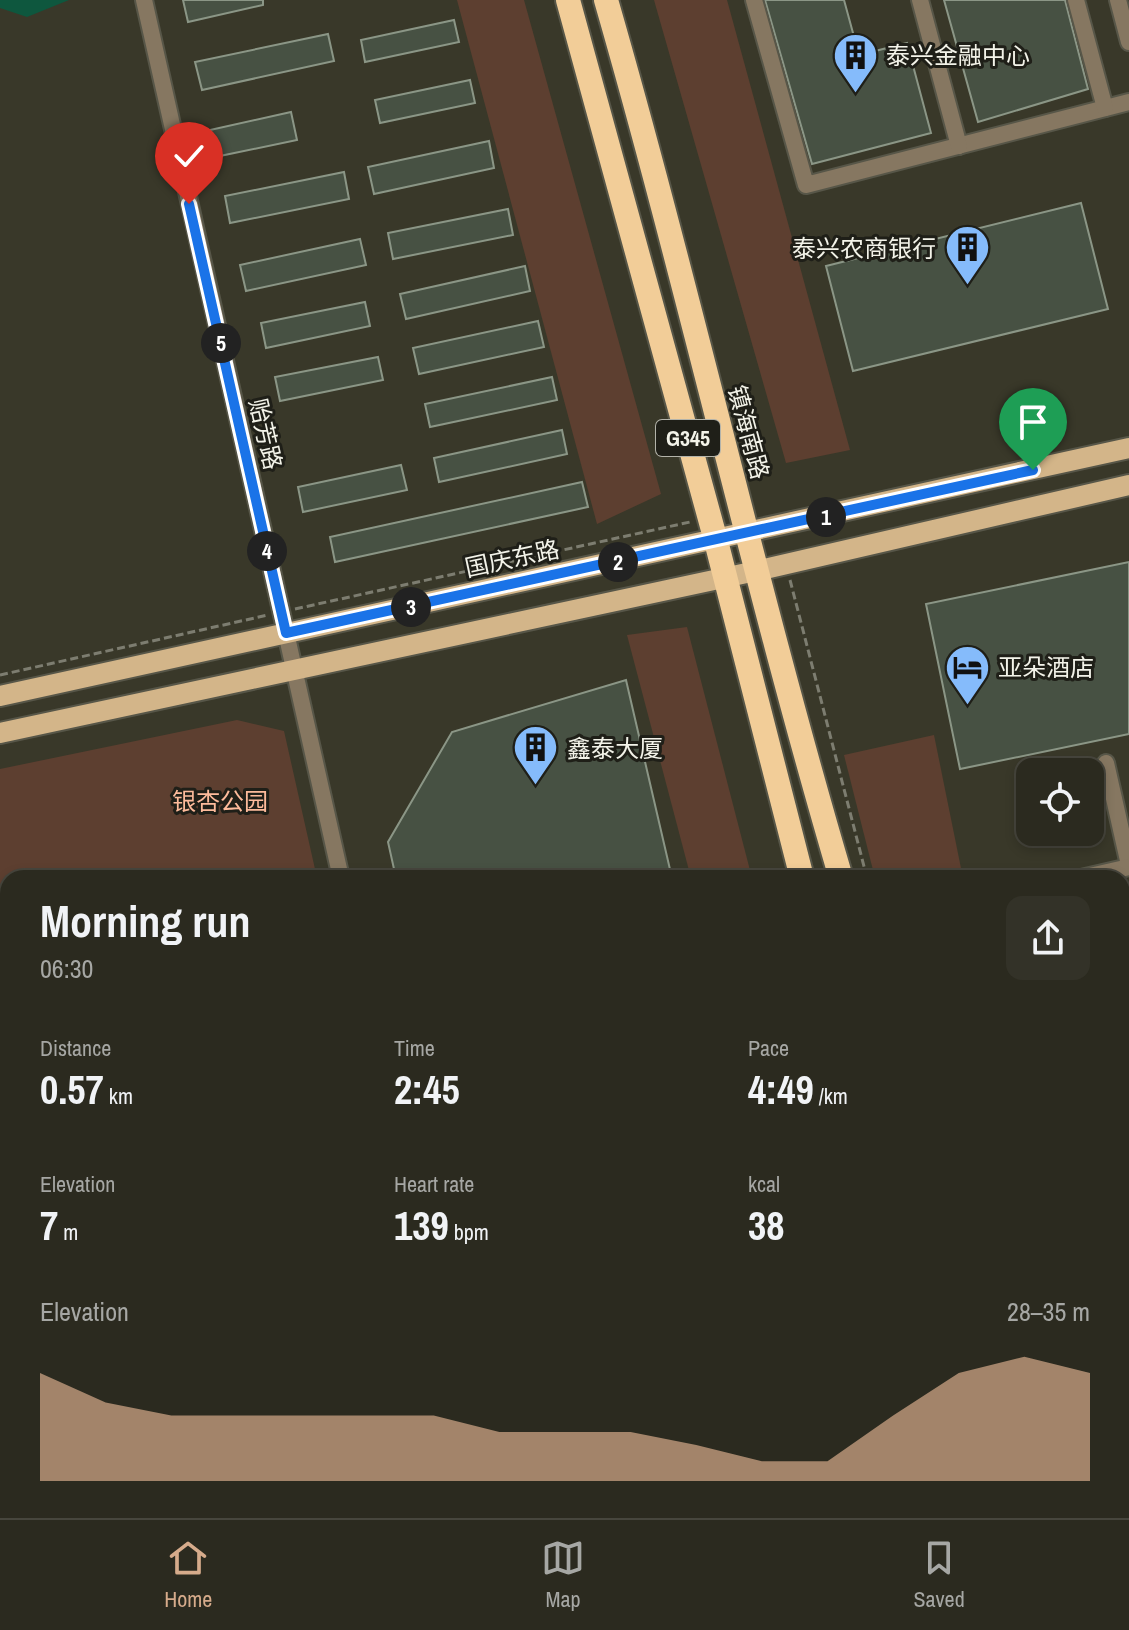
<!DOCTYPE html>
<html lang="en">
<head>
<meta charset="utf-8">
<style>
	:root { --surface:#2b2a1f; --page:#333228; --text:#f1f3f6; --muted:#a6a7a4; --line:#47463d; --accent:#d6ab8b }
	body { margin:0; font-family:"Archivo Narrow","Noto Sans SC",sans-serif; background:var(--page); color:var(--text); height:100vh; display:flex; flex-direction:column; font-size:30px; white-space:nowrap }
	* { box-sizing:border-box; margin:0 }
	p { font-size:26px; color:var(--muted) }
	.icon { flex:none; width:44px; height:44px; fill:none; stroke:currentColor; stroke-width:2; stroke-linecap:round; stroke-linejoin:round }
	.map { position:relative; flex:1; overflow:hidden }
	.drawer { position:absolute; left:0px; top:870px; width:1130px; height:648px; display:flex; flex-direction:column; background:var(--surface); border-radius:24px 24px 0 0; box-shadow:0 4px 12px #0003,0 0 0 2px var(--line) }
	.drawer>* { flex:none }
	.controls { position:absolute; left:1016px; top:758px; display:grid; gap:16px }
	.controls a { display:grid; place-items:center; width:88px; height:88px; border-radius:16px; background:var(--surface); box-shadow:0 4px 12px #0003,0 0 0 2px var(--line); font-size:40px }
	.pin { position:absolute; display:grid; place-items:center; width:68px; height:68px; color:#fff; margin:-82px -34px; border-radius:50% 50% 50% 0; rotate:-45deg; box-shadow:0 0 8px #0007 }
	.pin .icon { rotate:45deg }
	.km { position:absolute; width:40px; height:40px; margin:-20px; border-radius:50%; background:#222; color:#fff; font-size:22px; line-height:40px; text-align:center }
	.round { display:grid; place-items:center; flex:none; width:84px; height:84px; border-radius:16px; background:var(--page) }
	.overview { display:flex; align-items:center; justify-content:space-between; height:136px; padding:0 40px }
	h1 { font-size:44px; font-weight:700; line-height:60px }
	.stats { display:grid; grid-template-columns:repeat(3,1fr); gap:12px; height:136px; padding:8px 40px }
	.stats div { display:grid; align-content:center }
	.stats b { font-size:40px; font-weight:700 }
	.stats small { font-size:22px; font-weight:400 }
	.stats p { font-size:22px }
	.chart { height:224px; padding:16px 40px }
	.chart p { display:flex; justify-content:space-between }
	.chart svg { width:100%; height:144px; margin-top:8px; fill:var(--accent); opacity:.7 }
	.dock { display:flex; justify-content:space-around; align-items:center; height:112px; border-top:2px solid var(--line); background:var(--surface); font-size:22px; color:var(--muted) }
	.dock a { display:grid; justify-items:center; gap:4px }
	.dock .on { color:var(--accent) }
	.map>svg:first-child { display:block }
	.green { fill:#5d3f30 }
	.water { fill:#0e573e }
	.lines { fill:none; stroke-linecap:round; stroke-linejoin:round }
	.canal { stroke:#0e573e; stroke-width:14 }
	.building { fill:#475143; stroke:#8b9686; stroke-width:2 }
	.minor-casing { stroke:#575648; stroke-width:20 }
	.major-casing { stroke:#575648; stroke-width:24 }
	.highway-casing { stroke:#575648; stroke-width:28 }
	.path { stroke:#7d7d70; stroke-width:3; stroke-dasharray:8 4; stroke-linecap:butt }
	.minor { stroke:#867761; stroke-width:16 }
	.major { stroke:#d3b589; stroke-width:20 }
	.highway { stroke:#f2cd98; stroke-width:24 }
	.route-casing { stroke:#fff; stroke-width:16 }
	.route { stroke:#1a73e8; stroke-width:10 }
	.labels { text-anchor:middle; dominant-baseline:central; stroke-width:6; stroke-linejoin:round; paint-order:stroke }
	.shield { fill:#1f1f18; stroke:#b3b3aa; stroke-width:2 }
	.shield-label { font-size:22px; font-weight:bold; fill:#f3f3e9 }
	.poi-label { font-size:24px; fill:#f3f3e9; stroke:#1f1f18; text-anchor:start }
	.street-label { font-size:24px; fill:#f3f3e9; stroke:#1f1f18 }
	.park-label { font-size:24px; fill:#fdbb9b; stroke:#1f1f18 }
</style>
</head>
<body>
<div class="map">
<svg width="1129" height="1518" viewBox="0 0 1129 1518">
	<rect width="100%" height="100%" fill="#393829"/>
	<g class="green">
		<polygon points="457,0 524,0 661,494 597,524"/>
		<polygon points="654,0 727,0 850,450 786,463"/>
		<polygon points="687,627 752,878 691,878 627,635"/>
		<polygon points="237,720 284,731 317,878 8,878 8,1235 0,1221 0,769"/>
		<polygon points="934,735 963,878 875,878 844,755"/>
		<polygon points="0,1374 8,1390 8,1510 68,1510 72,1518 0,1518"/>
		<polygon points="1122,1452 1129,1478 1129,1518 1047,1518 1045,1510 1122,1510"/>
		<polygon points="744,1510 814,1510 816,1518 708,1518"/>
		<polygon points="851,1510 927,1510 930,1518 853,1518"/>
	</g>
	<g class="water">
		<polygon points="0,0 69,0 27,17 0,8"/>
		<polygon points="8,944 8,1107 0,1103 0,947"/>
	</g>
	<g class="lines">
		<g class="canal">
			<polyline points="1122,1116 1129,1115"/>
			<polyline points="0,1300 8,1316"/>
			<polyline points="103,1510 107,1518"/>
		</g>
	</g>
	<g class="building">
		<polygon points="183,0 263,0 263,5 188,22"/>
		<polygon points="765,0 844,0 859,55 907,43 931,133 812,164"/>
		<polygon points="944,0 1065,0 1088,89 978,122"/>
		<polygon points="454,20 459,42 365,62 361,40"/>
		<polygon points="328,34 334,61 202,90 195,62"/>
		<polygon points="470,80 475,103 380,123 375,100"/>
		<polygon points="291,112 297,140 215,157 210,130"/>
		<polygon points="489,141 494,168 374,194 368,167"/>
		<polygon points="344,172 349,199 230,223 225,196"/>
		<polygon points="1081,203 1108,309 853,371 826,266"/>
		<polygon points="508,209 513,235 393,259 388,233"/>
		<polygon points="360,239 366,265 246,291 240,265"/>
		<polygon points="525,266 530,291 406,319 400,294"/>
		<polygon points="365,302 370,326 266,348 261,323"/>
		<polygon points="538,321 544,347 419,374 413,348"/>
		<polygon points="378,357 383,380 280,401 275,377"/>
		<polygon points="552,377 557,400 430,427 425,404"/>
		<polygon points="562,430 567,454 439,482 434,458"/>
		<polygon points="401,465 407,490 303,512 298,487"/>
		<polygon points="582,482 588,507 335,562 330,537"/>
		<polygon points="1129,562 1129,734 960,769 926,604"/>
		<polygon points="626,680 672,878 396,878 388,842 452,732"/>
	</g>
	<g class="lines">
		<defs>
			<g id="minor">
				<polyline points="144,0 341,878"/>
				<polyline points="754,0 806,185 1129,102"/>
				<polyline points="920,0 959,146"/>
				<polyline points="1076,0 1105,108"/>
				<polyline points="1118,0 1129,42"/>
				<polyline points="1106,763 1129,865"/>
				<polyline points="1081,878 1129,867"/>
				<polyline points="0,1270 8,1268"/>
				<polyline points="1122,1344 1129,1341"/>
				<polyline points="368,1510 370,1518"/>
				<polyline points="509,1510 511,1518"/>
				<polyline points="387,1518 421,1510"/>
			</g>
			<g id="major">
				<polyline points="0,696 1129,448"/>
				<polyline points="0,733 756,571 1129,485"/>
			</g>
			<g id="highway">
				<polyline points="568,0 716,541 802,878"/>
				<path d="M606,0c84,291 149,587 235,878"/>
				<polyline points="970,1510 972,1518"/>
				<polyline points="1010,1510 1012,1518"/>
			</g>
		</defs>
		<use href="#minor" class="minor-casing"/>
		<use href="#major" class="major-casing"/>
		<use href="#highway" class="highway-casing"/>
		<g class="path">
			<polyline points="790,580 867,878"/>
			<polyline points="295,609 690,522"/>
			<polyline points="0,675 268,615"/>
			<polyline points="1037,1510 1039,1518"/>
		</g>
		<use href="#minor" class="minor"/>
		<use href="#major" class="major"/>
		<use href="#highway" class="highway"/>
	</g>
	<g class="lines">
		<defs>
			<polyline id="route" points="189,204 286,633 1033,470"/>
		</defs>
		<use href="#route" class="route-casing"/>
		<use href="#route" class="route"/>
	</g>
	<defs>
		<symbol id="building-pin" viewBox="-11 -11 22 30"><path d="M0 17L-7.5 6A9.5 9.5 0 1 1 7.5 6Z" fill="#85bbfb" stroke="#1f1f18"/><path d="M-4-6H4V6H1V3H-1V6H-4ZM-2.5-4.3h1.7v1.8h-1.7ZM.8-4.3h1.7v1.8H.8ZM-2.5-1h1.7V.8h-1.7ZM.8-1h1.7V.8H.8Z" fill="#111"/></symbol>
		<symbol id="hotel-pin" viewBox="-11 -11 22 30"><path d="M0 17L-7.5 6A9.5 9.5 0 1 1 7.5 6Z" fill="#85bbfb" stroke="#1f1f18"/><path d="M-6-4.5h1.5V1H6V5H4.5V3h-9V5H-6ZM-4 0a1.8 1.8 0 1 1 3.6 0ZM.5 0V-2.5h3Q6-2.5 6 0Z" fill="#111"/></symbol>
	</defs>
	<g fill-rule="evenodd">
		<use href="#building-pin" x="830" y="30" width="51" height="69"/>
		<use href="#building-pin" x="942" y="222" width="51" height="69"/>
		<use href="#hotel-pin" x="942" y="642" width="51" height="69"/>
		<use href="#building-pin" x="510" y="722" width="51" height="69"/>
	</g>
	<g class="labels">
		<rect class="shield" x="656" y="420" width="64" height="36" rx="6"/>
		<g class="shield-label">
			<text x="688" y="438">G345</text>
		</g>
		<g class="poi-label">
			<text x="886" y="55">泰兴金融中心</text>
			<text x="936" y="248" text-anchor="end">泰兴农商银行</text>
			<text x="998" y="667">亚朵酒店</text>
			<text x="567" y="748">鑫泰大厦</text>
		</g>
		<g class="street-label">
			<text transform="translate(749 432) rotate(75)">镇海南路</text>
			<text transform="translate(266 434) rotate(77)">贻芳路</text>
			<text transform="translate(512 558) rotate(-12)">国庆东路</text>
		</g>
		<g class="park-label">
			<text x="220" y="801">银杏公园</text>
		</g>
	</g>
</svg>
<div class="controls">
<a><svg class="icon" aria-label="locate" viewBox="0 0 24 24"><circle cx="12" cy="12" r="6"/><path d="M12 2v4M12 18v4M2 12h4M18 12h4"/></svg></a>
</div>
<div class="pin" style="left:1033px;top:470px;background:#1e9e55"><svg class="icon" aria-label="arrive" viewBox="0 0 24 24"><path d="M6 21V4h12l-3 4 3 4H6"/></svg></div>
<div class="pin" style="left:189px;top:204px;background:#d93025"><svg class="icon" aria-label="check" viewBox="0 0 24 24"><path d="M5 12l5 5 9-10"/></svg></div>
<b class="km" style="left:826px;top:517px">1</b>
<b class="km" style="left:618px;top:562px">2</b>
<b class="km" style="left:411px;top:607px">3</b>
<b class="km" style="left:267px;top:551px">4</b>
<b class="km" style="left:221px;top:343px">5</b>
<section class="drawer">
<div class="overview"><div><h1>Morning run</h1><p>06:30</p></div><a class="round"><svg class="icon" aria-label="share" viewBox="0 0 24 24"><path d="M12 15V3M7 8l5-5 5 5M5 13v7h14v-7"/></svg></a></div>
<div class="stats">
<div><p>Distance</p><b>0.57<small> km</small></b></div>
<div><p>Time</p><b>2:45</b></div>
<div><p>Pace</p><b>4:49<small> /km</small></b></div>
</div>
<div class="stats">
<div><p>Elevation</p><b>7<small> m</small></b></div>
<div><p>Heart rate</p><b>139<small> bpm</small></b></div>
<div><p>kcal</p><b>38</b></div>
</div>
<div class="chart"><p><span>Elevation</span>28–35 m</p>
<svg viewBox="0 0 160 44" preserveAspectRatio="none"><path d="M0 44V11L10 20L20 24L30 24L40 24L50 24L60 24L70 29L80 29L90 29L100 33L110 38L120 38L130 24L140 11L150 6L160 11V44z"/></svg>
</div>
</section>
</div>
<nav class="dock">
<a class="on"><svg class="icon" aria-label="home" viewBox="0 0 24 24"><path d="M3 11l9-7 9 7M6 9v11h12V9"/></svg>Home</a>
<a><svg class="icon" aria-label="map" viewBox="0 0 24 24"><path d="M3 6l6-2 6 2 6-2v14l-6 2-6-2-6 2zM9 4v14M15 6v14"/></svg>Map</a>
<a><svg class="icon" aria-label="saved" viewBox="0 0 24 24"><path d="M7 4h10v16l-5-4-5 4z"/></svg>Saved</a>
</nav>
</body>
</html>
